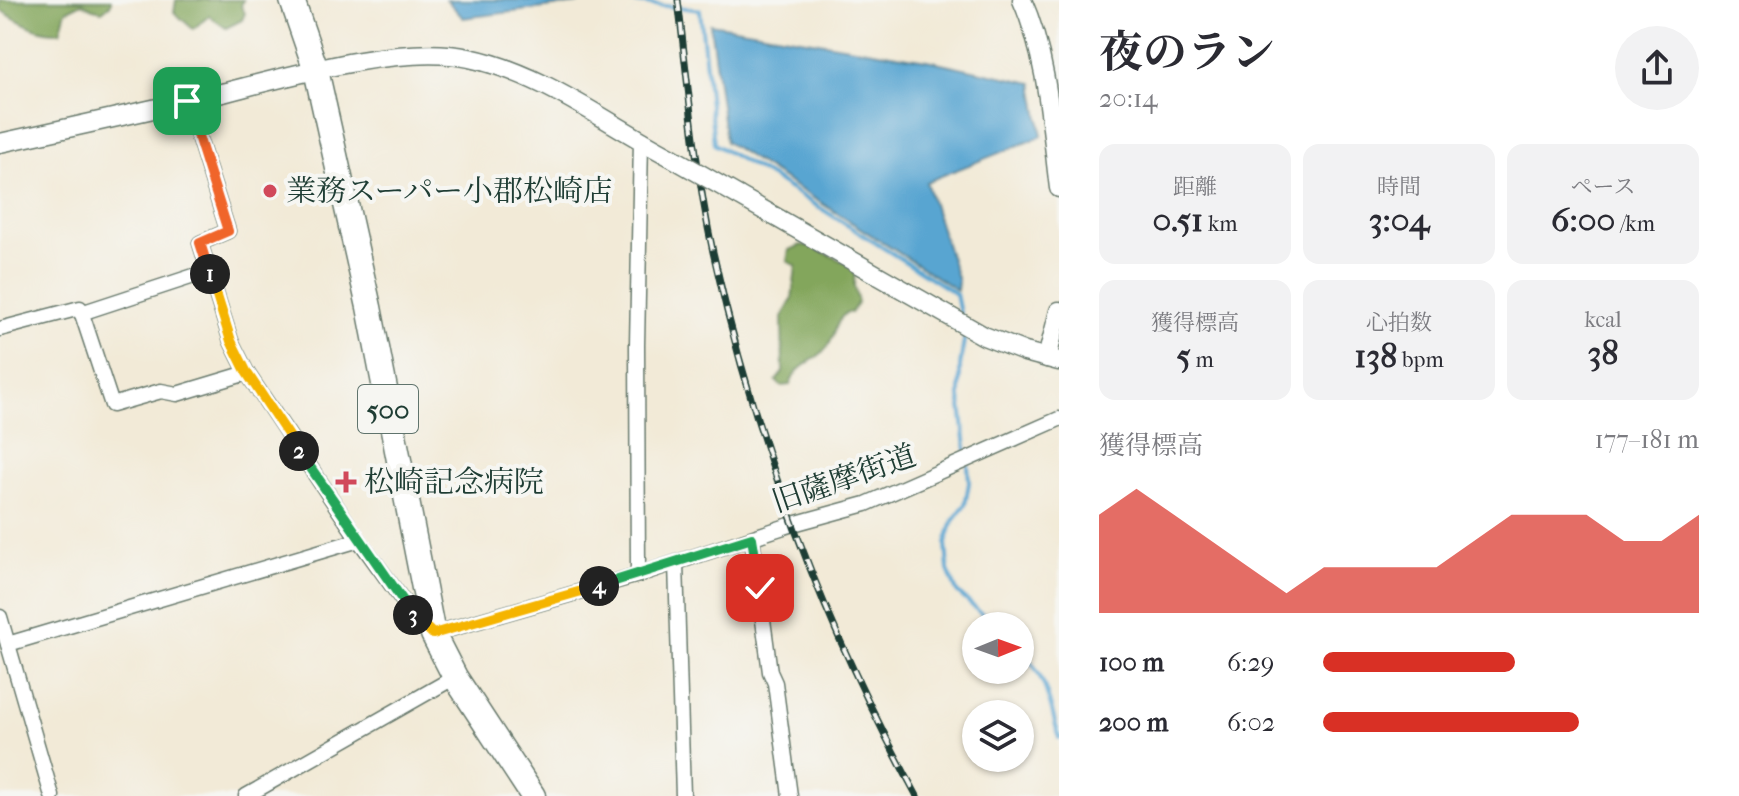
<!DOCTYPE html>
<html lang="ja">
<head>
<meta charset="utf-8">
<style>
	:root { --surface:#fff; --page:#f2f2f3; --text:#2b2b33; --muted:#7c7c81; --accent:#d93025 }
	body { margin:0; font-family:"IM FELL French Canon","Noto Serif JP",serif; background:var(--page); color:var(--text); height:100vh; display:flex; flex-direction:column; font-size:30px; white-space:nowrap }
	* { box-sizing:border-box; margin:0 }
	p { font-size:26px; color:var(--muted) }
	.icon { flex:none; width:44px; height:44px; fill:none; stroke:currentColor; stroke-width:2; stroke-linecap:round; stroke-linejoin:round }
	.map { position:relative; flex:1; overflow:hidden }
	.drawer { display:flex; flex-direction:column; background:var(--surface); width:680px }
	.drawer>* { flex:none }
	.needle { width:52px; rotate:89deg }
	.buttons { position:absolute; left:962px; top:612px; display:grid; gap:16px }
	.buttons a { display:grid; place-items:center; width:72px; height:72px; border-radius:50%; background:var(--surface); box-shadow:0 2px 6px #0004; font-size:40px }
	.pin { position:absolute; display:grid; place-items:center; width:68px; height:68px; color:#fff; margin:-34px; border-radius:16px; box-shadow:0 4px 12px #0006 }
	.km { position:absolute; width:40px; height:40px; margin:-20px; border-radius:50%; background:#222; color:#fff; font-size:22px; line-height:40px; text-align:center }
	.round { display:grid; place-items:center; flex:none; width:84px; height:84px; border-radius:42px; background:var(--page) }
	.head { display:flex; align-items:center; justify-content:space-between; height:136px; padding:0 40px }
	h1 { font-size:44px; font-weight:700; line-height:60px }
	.metrics { display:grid; grid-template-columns:repeat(3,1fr); gap:12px; height:136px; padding:8px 40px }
	.metrics div { display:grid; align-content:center; border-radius:16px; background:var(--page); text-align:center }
	.metrics b { font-size:34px; font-weight:700 }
	.metrics small { font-size:22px; font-weight:400 }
	.metrics p { font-size:22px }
	.chart { height:224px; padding:16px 40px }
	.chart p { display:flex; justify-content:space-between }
	.chart svg { width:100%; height:144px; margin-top:8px; fill:var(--accent); opacity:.7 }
	ul { padding:0 40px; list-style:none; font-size:26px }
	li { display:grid; grid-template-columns:128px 96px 1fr; align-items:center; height:60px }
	li i { height:20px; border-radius:10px; background:var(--accent) }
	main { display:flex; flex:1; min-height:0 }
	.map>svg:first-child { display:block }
	.forest { fill:#83a65b; stroke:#517248; stroke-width:2 }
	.water { fill:#58a5d1; stroke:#3c7182; stroke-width:2 }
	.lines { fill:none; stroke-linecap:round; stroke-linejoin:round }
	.stream { stroke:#58a5d1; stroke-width:4 }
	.minor-casing { stroke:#697a6d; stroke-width:17 }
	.tertiary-casing { stroke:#697a6d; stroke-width:21 }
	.trunk-casing { stroke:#697a6d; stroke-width:27 }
	.minor { stroke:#fff; stroke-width:14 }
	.tertiary { stroke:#fff; stroke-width:18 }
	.trunk { stroke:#fff; stroke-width:24 }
	.rail-casing { stroke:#1f3d34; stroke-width:7 }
	.rail { stroke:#f6f6f2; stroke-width:4; stroke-dasharray:12; stroke-linecap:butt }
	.tertiary-bridge-casing { stroke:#697a6d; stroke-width:21; stroke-linecap:butt }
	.tertiary-bridge { stroke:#fff; stroke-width:18 }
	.split-1-casing { stroke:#fff; stroke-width:16 }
	.split-2-casing { stroke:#fff; stroke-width:16 }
	.split-3-casing { stroke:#fff; stroke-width:16 }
	.split-4-casing { stroke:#fff; stroke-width:16 }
	.split-5-casing { stroke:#fff; stroke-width:16 }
	.split-1 { stroke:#f0652b; stroke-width:10 }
	.split-2 { stroke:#f5b400; stroke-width:10 }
	.split-3 { stroke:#22a559; stroke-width:10 }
	.split-4 { stroke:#f5b400; stroke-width:10 }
	.split-5 { stroke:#22a559; stroke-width:10 }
	.poi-dot { fill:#d1495b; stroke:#f6f6f2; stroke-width:3 }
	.labels { text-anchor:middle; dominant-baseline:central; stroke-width:8; stroke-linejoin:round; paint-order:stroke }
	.shield { fill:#f6f6f2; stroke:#60746d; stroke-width:2 }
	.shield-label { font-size:28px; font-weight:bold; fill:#1f3d34 }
	.poi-label { font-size:30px; fill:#1f3d34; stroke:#f6f6f2; text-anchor:start }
	.street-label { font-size:30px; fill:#1f3d34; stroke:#f6f6f2 }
</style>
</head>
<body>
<main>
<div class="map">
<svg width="1059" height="796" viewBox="0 0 1059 796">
	<rect width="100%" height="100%" fill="#f6f6f2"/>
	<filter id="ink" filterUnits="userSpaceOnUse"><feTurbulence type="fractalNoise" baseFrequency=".0125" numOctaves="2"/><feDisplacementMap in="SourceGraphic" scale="16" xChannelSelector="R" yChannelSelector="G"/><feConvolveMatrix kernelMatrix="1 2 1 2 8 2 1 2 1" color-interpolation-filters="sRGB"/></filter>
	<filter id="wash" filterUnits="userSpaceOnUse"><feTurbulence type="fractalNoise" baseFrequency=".006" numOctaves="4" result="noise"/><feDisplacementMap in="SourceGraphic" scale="32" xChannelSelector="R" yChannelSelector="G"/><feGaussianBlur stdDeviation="1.8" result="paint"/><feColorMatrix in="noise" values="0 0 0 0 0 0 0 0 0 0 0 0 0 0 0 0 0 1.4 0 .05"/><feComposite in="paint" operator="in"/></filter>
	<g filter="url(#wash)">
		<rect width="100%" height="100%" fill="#f2ead7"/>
		<g class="forest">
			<path d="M0,0h111v4l-9,7 -9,-2 -11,-6 -16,8 -6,21c-24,1 -42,-12 -60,-22z"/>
			<polygon points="176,0 243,0 241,6 245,13 242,20 226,28 209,16 193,29 174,12"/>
			<path d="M801,245l9,1 45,21 -1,19 4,16 -7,11 -4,-1c-14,10 -11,27 -22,38 -14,14 -28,14 -35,35l-9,1 -5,-5 7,-9 -1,-54 10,-19 4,-33 -9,-5 2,-11z"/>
		</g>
		<g class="water">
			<polygon points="447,0 584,0 577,4 463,18"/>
			<polygon points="710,24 927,60 1033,83 1042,136 926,182 958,281 957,290 726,142"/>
		</g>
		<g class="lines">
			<g class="stream">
				<path d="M619,0c26,6 53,5 81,10l14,134 62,36 180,114 4,20"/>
				<polyline points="965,334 960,366 960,397 967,456"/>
				<polyline points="968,465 969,483 965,505 953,521 946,543 948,570 957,592 995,626"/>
				<path d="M1020,651c25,19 31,57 39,87"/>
			</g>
		</g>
	</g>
	<g filter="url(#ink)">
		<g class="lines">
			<defs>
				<g id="minor">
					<polyline points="187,101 228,231 200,243 231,341 247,373 359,540 416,619 433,634 638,575 793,524 866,504 1059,419"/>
					<polyline points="81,313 209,271"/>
					<polyline points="0,329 80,308 112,405 161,391 177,394 247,373"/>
					<polyline points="752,538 770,672 775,683 790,796"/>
					<polyline points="676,563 683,796"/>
					<polyline points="638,575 637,345 641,141"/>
					<polyline points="0,617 52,796"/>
					<polyline points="8,644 359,540"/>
					<polyline points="246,796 455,677"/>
				</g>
				<g id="tertiary">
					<path d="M1022,0c26,59 29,125 37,188"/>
					<path d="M0,143c73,-16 146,-32 218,-49 68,-17 183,-51 251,-36 73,15 134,63 200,98"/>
					<polyline points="739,196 984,336 1025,352 1059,361"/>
					<polyline points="1047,358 1059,311"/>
				</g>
				<polyline id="trunk" points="292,0 316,70 369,307 433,634 455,677 533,796"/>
			</defs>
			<use href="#minor" class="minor-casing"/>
			<use href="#tertiary" class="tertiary-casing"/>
			<use href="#trunk" class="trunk-casing"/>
			<use href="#minor" class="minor"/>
			<use href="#tertiary" class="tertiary"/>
			<use href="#trunk" class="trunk"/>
			<defs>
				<path id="rail" d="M678,0c10,84 17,169 35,252 42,190 111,374 204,544"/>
			</defs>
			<use href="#rail" class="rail-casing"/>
			<use href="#rail" class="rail"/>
			<defs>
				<polyline id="tertiary-bridge" points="669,156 739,196"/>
			</defs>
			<use href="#tertiary-bridge" class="tertiary-bridge-casing"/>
			<use href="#tertiary-bridge" class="tertiary-bridge"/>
		</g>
	</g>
	<g class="lines" filter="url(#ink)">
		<defs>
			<polyline id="split-1" points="187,101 228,231 200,243 210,274"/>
			<polyline id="split-2" points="210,274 231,341 247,373 299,451"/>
			<polyline id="split-3" points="299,451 413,615"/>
			<polyline id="split-4" points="413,615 433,634 599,586"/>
			<polyline id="split-5" points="599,586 752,538 760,588"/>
		</defs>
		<use href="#split-1" class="split-1-casing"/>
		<use href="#split-2" class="split-2-casing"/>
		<use href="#split-3" class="split-3-casing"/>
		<use href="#split-4" class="split-4-casing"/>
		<use href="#split-5" class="split-5-casing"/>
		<use href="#split-1" class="split-1"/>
		<use href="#split-2" class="split-2"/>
		<use href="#split-3" class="split-3"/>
		<use href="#split-4" class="split-4"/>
		<use href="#split-5" class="split-5"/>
	</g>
	<g class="poi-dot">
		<circle cx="270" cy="191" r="8"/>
		<path d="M342 470h8v8h8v8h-8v8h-8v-8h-8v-8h8z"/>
	</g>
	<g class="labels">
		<rect class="shield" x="358" y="385" width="60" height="48" rx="6"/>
		<g class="shield-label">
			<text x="388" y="409">500</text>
		</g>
		<g class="poi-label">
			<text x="286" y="191">業務スーパー小郡松崎店</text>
			<text x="364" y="482">松崎記念病院</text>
		</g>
		<g class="street-label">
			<text transform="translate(844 479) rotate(-19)">旧薩摩街道</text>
		</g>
	</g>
</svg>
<div class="buttons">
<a><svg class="needle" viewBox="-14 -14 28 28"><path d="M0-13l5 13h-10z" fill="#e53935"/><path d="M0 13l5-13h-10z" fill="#7c7c81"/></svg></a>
<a><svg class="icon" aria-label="layers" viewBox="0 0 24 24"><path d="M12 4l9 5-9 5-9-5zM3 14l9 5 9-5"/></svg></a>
</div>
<div class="pin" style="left:187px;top:101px;background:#1e9e55"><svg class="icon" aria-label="arrive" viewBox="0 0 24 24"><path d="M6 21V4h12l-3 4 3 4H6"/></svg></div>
<div class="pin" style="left:760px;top:588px;background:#d93025"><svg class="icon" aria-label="check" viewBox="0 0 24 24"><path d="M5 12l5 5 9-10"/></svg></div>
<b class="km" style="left:210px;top:274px">1</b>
<b class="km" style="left:299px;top:451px">2</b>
<b class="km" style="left:413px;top:615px">3</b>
<b class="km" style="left:599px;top:586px">4</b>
</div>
<section class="drawer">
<div class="head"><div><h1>夜のラン</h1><p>20:14</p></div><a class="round"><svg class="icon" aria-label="share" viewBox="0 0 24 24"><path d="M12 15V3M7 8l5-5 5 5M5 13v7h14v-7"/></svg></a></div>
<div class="metrics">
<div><p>距離</p><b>0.51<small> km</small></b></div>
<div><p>時間</p><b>3:04</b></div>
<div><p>ペース</p><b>6:00<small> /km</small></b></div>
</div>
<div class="metrics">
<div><p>獲得標高</p><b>5<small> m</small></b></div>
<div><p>心拍数</p><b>138<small> bpm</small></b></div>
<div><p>kcal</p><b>38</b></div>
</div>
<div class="chart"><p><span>獲得標高</span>177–181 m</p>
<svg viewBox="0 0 160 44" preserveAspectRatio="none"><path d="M0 44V14L10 6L20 14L30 22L40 30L50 38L60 30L70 30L80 30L90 30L100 22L110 14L120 14L130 14L140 22L150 22L160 14V44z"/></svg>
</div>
<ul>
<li><b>100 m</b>6:29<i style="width:51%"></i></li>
<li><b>200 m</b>6:02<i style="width:68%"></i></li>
</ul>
</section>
</main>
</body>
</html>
